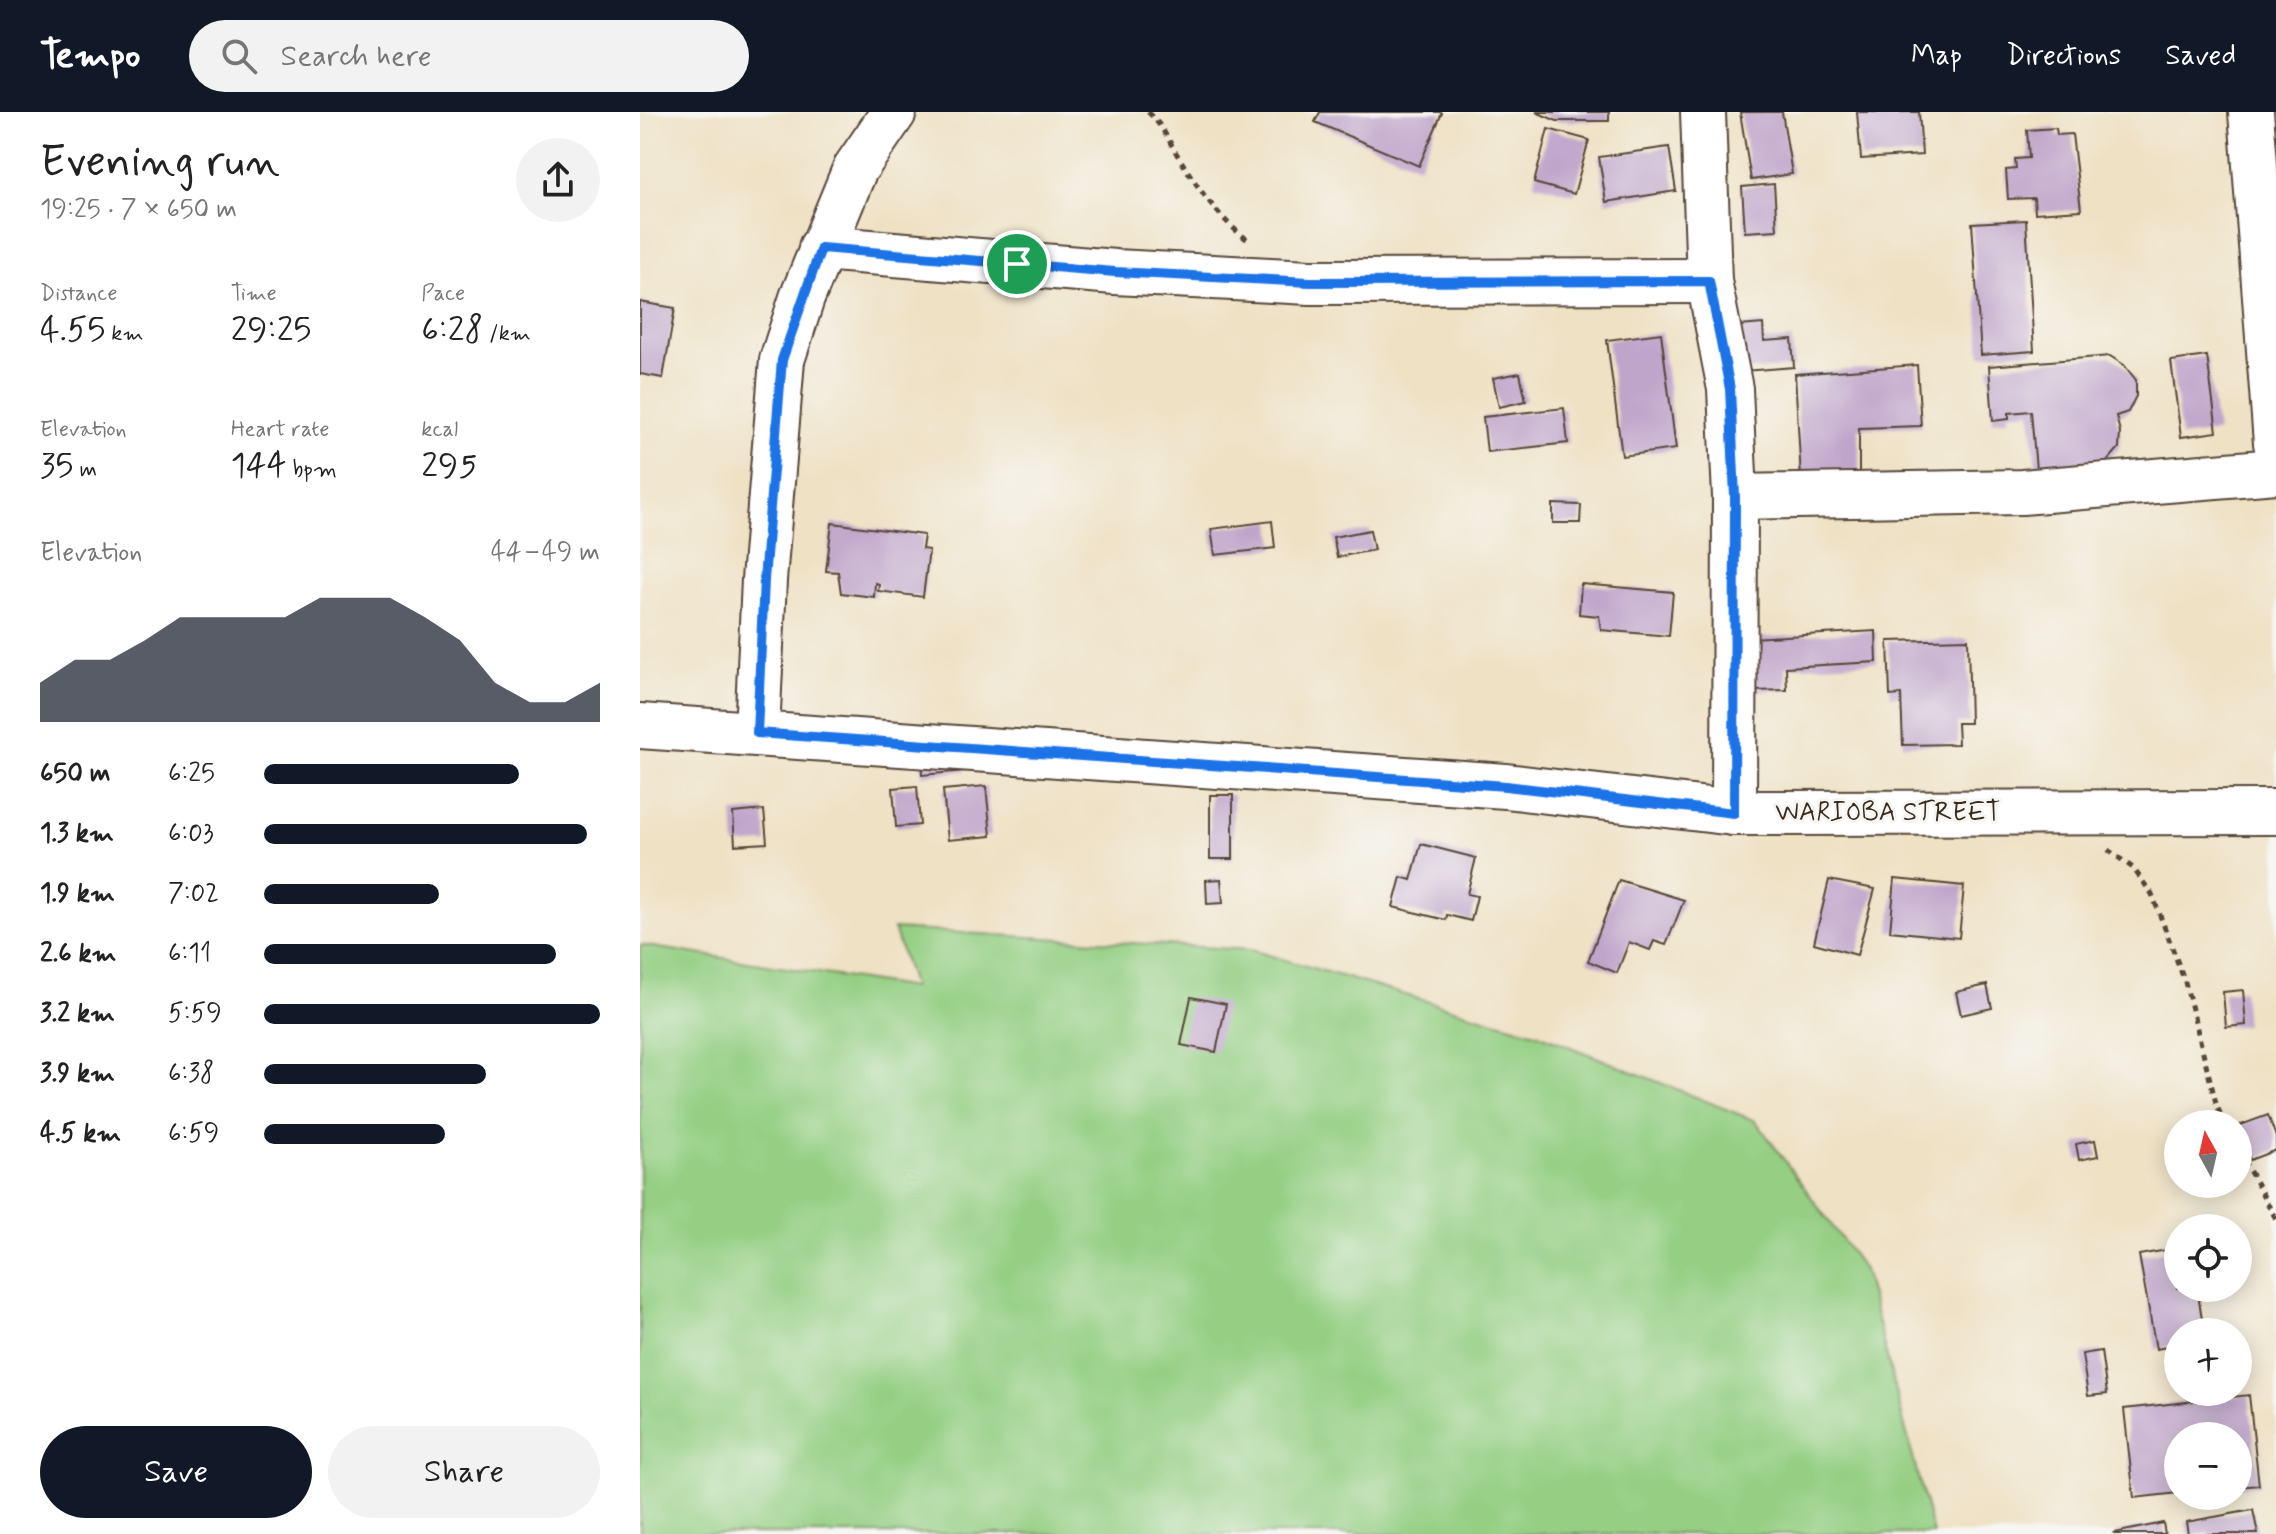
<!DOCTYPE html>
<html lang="en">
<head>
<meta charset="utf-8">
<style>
	:root { --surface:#fff; --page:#f2f2f2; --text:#222; --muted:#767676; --accent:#111827 }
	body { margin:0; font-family:Mynerve,sans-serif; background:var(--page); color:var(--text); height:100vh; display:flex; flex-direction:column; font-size:30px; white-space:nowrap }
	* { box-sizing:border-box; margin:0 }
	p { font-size:26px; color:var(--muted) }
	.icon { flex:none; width:44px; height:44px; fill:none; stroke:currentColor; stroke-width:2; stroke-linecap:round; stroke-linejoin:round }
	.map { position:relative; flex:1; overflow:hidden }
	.sheet { display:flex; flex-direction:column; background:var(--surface); width:640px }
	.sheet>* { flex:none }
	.needle { width:52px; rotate:352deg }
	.fabs { position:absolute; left:1524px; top:998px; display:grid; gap:16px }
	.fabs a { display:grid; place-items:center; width:88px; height:88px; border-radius:50%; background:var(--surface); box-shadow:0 4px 20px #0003; font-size:40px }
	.pin { position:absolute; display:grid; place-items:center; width:68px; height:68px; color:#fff; margin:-34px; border:4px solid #fff; border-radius:50%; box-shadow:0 2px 8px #0007 }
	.round { display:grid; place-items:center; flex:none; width:84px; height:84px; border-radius:42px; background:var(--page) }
	.overview { display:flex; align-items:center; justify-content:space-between; height:136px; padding:0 40px }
	h1 { font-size:44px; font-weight:600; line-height:60px }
	.metrics { display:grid; grid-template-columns:repeat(3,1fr); gap:12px; height:136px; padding:8px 40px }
	.metrics div { display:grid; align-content:center }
	.metrics b { font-size:34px; font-weight:600 }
	.metrics small { font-size:22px; font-weight:400 }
	.metrics p { font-size:22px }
	.chart { height:224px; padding:16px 40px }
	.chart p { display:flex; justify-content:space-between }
	.chart svg { width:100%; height:144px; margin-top:8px; fill:var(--accent); opacity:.7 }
	.primary-button { display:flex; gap:16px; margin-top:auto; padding:16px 40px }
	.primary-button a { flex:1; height:92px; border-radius:48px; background:var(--accent); color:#fff; font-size:32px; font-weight:600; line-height:92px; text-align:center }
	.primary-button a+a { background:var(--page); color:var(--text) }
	ul { padding:0 40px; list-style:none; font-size:26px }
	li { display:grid; grid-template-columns:128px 96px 1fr; align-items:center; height:60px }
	li i { height:20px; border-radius:10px; background:var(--accent) }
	header { display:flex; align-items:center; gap:48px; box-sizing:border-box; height:112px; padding:0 40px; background:var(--accent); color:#fff }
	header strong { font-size:38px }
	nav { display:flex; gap:44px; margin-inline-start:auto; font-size:28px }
	.search { width:560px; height:72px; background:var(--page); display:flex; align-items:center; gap:20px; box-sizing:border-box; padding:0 28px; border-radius:44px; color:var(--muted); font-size:30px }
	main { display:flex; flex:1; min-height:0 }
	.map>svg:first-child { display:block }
	.green { fill:#94cf83; stroke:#687c50; stroke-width:2 }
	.building { fill:#c0a5ca }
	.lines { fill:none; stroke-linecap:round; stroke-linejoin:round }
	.minor-casing { stroke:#564537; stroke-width:48 }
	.path { stroke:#564537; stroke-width:5; stroke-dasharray:6 6; stroke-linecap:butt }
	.minor { stroke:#fff; stroke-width:44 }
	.route-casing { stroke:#fff; stroke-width:16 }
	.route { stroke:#1a73e8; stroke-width:10 }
	.labels { text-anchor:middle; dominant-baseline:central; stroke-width:6; stroke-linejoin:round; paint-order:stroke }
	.street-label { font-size:26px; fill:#3b2a1e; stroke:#f6f6f2 }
</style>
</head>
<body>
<header>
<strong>Tempo</strong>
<div class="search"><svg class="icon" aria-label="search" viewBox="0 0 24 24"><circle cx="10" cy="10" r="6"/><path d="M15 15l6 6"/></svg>Search here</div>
<nav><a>Map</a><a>Directions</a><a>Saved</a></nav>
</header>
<main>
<section class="sheet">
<div class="overview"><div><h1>Evening run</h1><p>19:25 · 7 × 650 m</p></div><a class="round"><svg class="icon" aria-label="share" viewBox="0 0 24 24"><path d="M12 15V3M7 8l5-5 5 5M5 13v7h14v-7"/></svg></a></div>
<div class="metrics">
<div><p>Distance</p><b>4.55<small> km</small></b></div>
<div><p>Time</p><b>29:25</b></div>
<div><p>Pace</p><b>6:28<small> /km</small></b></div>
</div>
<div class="metrics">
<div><p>Elevation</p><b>35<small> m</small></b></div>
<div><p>Heart rate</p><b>144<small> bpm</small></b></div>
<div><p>kcal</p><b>295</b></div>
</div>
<div class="chart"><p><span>Elevation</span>44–49 m</p>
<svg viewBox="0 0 160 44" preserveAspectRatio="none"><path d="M0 44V32L10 25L20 25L30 19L40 12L50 12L60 12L70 12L80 6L90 6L100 6L110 12L120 19L130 32L140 38L150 38L160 32V44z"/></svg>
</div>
<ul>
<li><b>650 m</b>6:25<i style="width:76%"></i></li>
<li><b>1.3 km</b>6:03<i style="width:96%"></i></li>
<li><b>1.9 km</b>7:02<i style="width:52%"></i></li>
<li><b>2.6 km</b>6:11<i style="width:87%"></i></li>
<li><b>3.2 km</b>5:59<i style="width:100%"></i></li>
<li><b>3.9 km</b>6:38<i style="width:66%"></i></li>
<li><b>4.5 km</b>6:59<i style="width:54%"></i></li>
</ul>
<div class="primary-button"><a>Save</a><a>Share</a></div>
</section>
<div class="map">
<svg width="1636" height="1422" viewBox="0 0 1636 1422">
	<rect width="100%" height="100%" fill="#f6f6f2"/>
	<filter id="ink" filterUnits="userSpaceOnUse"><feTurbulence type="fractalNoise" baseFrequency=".0125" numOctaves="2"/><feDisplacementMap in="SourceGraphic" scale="16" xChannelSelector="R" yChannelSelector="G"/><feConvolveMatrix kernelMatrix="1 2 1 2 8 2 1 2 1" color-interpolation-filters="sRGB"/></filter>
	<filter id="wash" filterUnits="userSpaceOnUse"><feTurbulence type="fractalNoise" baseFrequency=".006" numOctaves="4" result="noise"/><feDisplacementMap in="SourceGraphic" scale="32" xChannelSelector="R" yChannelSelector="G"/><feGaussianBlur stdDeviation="1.8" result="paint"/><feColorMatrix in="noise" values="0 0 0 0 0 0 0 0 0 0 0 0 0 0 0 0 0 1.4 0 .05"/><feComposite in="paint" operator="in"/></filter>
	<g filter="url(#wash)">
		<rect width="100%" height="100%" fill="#efe1c4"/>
		<polygon class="green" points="254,817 611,838 896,921 1116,1009 1224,1158 1293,1422 0,1422 0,833 273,876"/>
		<g id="blocks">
			<g class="building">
				<polygon points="680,0 799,0 802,1 779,54 675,10"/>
				<polygon points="896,0 969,0 969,9 917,9"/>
				<polygon points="1100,0 1142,0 1152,62 1111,68"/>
				<polygon points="1217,0 1279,0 1282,43 1221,47"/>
				<polygon points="1416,16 1417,23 1432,22 1441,98 1395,101 1394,86 1368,87 1366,58 1376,57 1375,47 1389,46 1387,18"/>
				<polygon points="908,17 949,28 934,82 894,71"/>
				<polygon points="1029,35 1036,79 966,90 959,45"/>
				<polygon points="1134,72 1137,118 1105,120 1102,75"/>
				<polygon points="1386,108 1394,239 1341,243 1332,111"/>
				<polygon points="0,190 35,196 23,266 0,262"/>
				<polygon points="1123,212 1124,229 1152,227 1154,255 1103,259 1100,214"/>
				<polygon points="1021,221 1036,337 982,344 967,228"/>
				<polygon points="1470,244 1484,253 1496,268 1496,284 1488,300 1476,304 1480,320 1479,336 1465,352 1396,358 1391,299 1369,301 1369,307 1353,309 1349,254"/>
				<polygon points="1567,244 1577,320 1541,325 1531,249"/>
				<polygon points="1277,253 1281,314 1219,316 1219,365 1161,366 1155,262"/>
				<polygon points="880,261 886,289 859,295 853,266"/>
				<polygon points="924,296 928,331 847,340 843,305"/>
				<polygon points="913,392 941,393 940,411 913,411"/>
				<polygon points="632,409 635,436 575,443 571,417"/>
				<polygon points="192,411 284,423 282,437 289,438 283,485 238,479 239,472 235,471 234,485 201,481 198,460 186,459"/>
				<polygon points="730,418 734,438 697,445 693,425"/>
				<polygon points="941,472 1033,480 1029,524 961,518 959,504 939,502"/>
				<polygon points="1236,519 1237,550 1146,555 1147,578 1113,579 1111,526"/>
				<polygon points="1328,527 1330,611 1317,611 1318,632 1263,633 1261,583 1250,584 1248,529"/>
				<polygon points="324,642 325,659 282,663 281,645"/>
				<polygon points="277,674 280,713 256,715 253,676"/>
				<polygon points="346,674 351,724 308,728 303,678"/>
				<rect x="570" y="683" width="23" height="64"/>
				<polygon points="124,698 127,731 95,733 93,701"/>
				<polygon points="781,732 836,746 827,782 837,784 831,809 807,803 806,808 753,795 761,765 771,768"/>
				<polygon points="581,767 583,791 567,792 566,768"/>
				<polygon points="1255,767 1324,774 1319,826 1250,819"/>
				<polygon points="979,768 1044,788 1026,833 1014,829 1010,838 989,830 977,861 948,849"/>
				<polygon points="1189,768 1235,777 1217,843 1174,831"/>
				<polygon points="1347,873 1352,896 1321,903 1316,880"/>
				<polygon points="1603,878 1606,913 1586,915 1583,880"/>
				<polygon points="551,885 586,892 576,940 541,933"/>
				<polygon points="1628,1003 1636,1025 1636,1038 1610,1048 1598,1014"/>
				<polygon points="1455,1028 1458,1044 1439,1048 1436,1032"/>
				<polygon points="1538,1136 1538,1176 1557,1176 1564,1220 1538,1220 1538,1233 1516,1237 1499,1143"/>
				<polygon points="1461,1239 1467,1282 1448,1284 1442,1242"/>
				<polygon points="1609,1283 1619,1373 1598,1375 1598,1324 1538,1324 1538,1381 1494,1386 1484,1297"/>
				<polygon points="1613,1398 1618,1422 1548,1422 1546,1410"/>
				<polygon points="1523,1411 1525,1422 1475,1422 1474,1421"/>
			</g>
		</g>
	</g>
	<g filter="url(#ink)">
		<use href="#blocks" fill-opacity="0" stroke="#564537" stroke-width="2"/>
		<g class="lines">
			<defs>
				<g id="minor">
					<polyline points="1063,0 1069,169 1090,277 1095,385 1094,701"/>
					<polyline points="1611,0 1636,331"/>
					<polyline points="181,136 475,160 670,170 1069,169"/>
					<polyline points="1095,385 1382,380 1636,359"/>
					<polyline points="0,614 866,674 1094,701 1636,700"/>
					<polyline points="117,621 124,468 142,248 162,186 215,57 254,0"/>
				</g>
			</defs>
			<use href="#minor" class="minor-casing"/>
			<g class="path">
				<path d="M508,0c15,14 21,30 32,47 18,29 42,64 71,83"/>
				<polyline points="1468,738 1493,756 1512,782 1545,870 1576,991 1584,1012"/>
				<polyline points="1598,1038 1636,1107"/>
			</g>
			<use href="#minor" class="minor"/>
		</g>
	</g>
	<g class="lines" filter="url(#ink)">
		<defs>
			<polygon id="route" points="181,136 475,160 670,170 1069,169 1090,277 1095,385 1094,701 866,674 117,621 124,468 142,248"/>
		</defs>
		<use href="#route" class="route-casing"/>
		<use href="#route" class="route"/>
	</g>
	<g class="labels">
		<g class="street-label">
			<text x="1248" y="701">WARIOBA STREET</text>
		</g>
	</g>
</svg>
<div class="fabs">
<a><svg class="needle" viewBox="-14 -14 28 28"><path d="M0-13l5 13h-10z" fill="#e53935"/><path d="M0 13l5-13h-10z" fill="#767676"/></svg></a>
<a><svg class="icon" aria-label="locate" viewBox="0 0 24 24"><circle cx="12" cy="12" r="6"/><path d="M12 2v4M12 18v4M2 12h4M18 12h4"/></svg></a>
<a>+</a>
<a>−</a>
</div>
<div class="pin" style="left:377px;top:152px;background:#1e9e55"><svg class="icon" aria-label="arrive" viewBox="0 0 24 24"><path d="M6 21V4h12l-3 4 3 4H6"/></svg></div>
</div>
</main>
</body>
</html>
